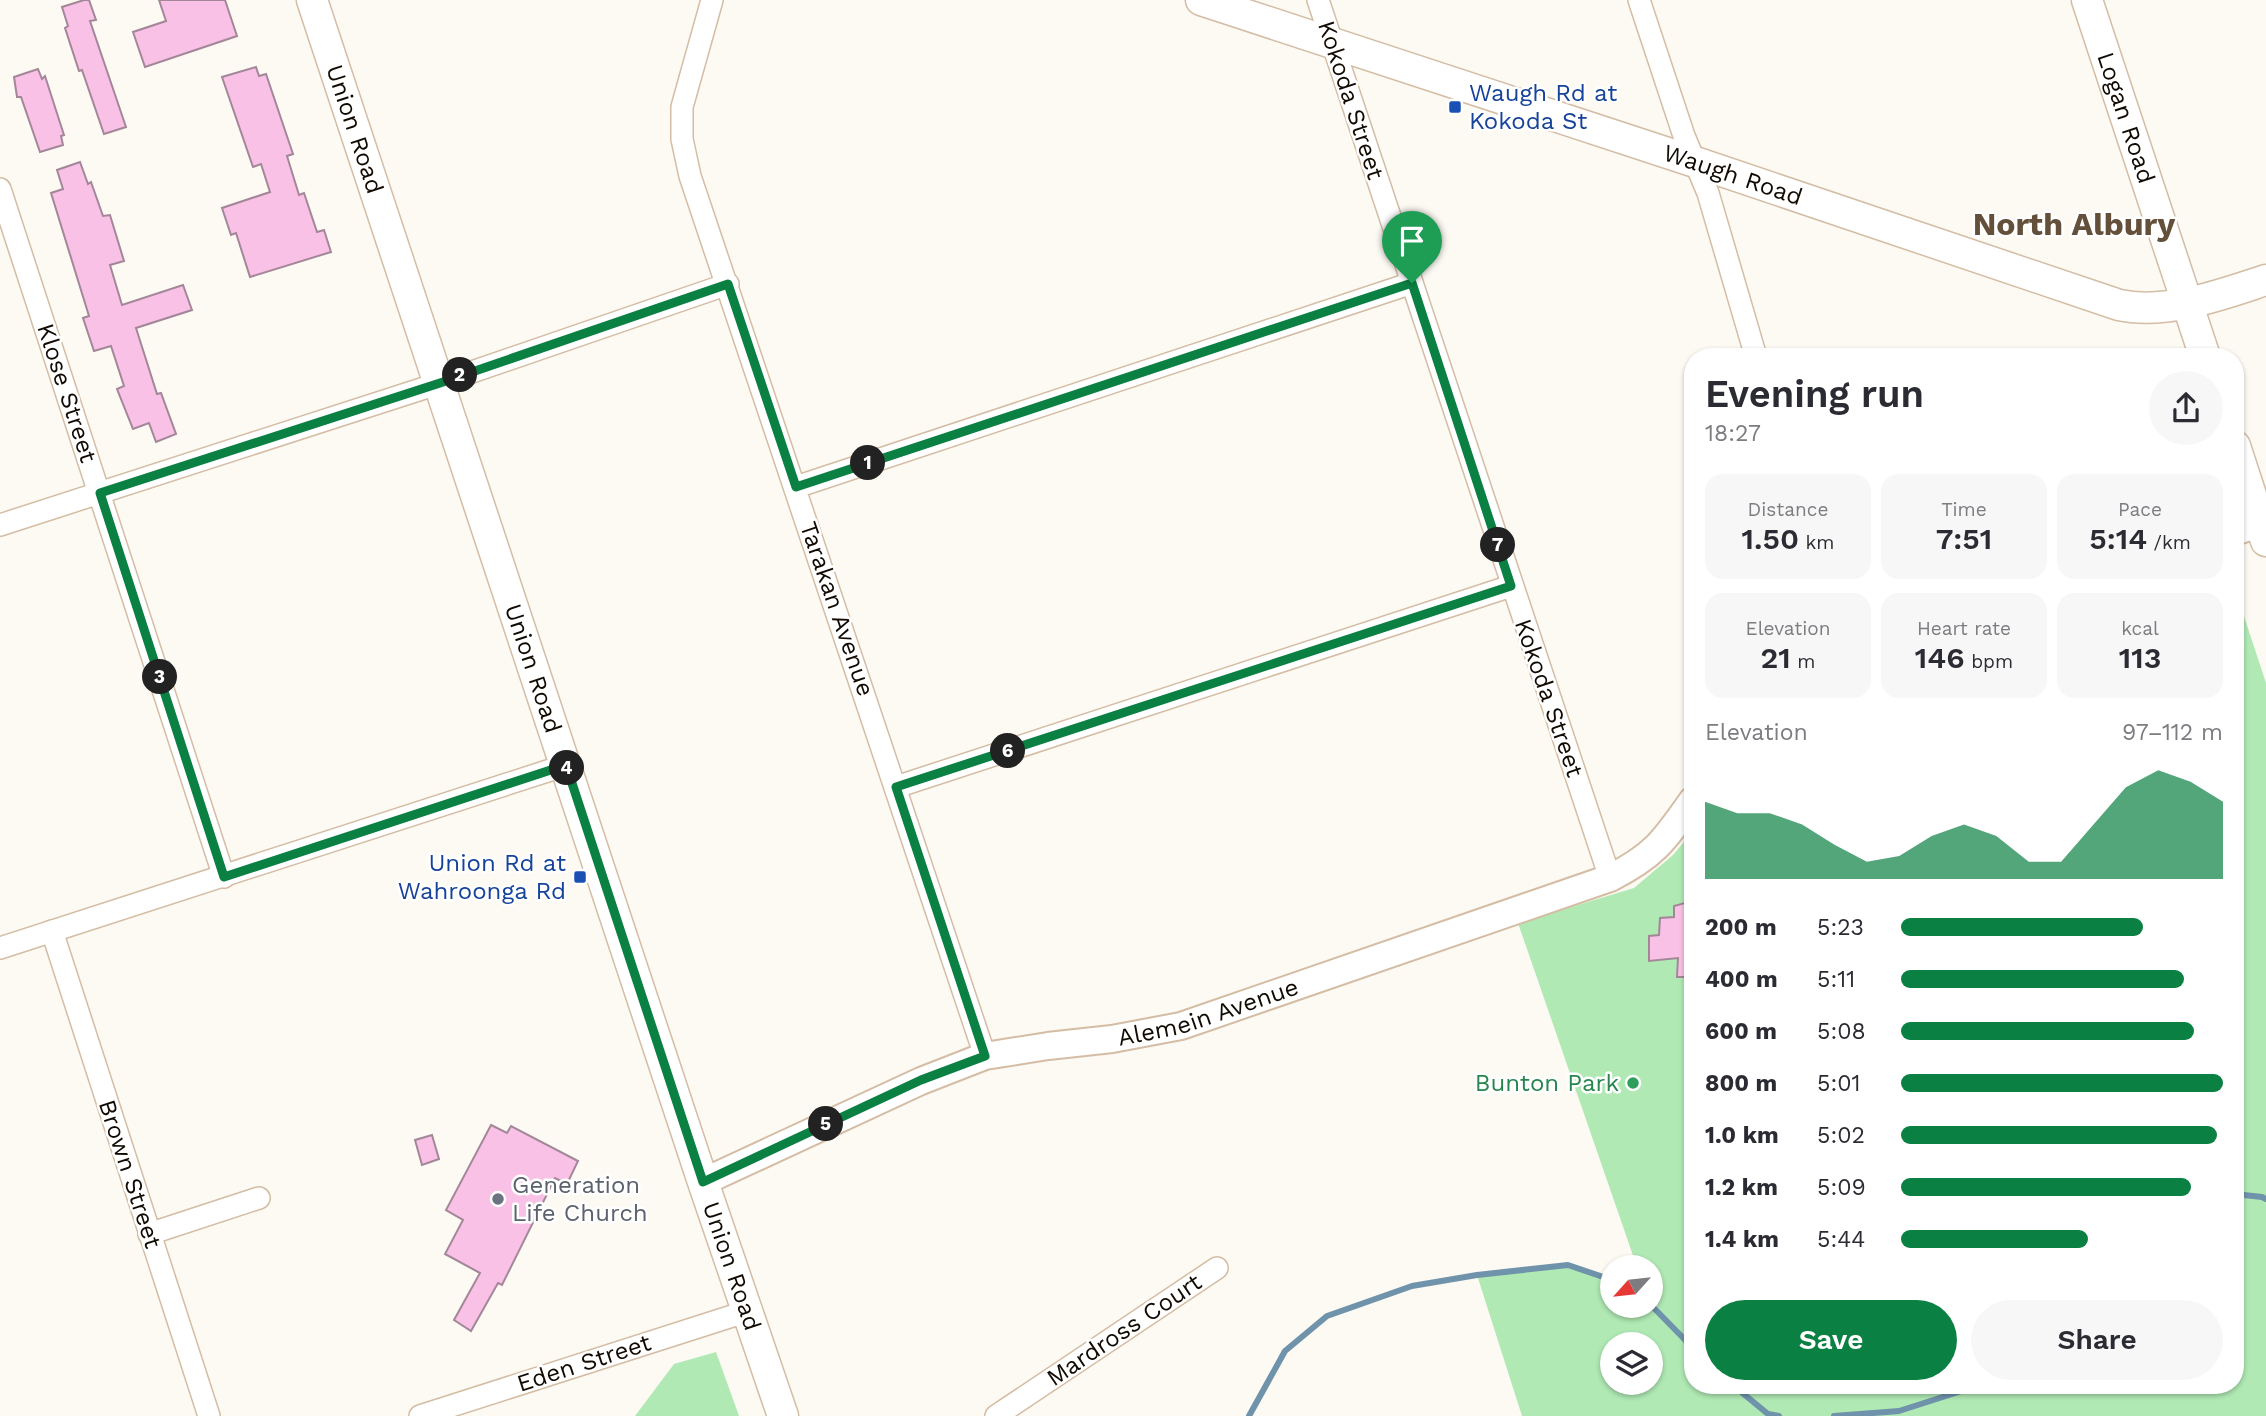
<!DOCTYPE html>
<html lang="en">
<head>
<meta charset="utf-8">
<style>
	:root { --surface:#fff; --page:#f7f7f7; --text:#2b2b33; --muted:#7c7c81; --accent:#0b8043 }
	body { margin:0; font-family:"Work Sans",sans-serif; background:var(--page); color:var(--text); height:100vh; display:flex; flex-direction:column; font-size:26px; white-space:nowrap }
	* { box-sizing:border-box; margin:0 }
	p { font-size:23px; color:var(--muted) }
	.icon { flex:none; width:38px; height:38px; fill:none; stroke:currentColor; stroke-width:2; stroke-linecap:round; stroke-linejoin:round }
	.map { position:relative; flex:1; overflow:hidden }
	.details { position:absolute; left:1684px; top:348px; width:560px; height:1046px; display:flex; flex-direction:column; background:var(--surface); border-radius:28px; box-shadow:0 2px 5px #0004 }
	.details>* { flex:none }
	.needle { width:46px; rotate:243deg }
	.fabs { position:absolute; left:1600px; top:1255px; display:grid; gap:14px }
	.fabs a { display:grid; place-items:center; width:63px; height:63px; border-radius:50%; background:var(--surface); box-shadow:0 2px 5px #0004; font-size:35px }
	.pin { position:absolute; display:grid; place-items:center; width:60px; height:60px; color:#fff; margin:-72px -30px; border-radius:50% 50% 50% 0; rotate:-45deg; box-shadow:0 0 7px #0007 }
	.pin .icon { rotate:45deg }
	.km { position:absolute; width:35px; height:35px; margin:-18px; border-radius:50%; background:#222; color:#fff; font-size:19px; line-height:35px; text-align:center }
	.round { display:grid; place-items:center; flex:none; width:74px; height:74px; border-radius:37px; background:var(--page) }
	.overview { display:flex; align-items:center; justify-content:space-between; height:119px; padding:0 21px }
	h1 { font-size:38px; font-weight:600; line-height:52px }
	.metrics { display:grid; grid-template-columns:repeat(3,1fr); gap:10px; height:119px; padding:7px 21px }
	.metrics div { display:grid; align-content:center; border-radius:18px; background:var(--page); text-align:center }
	.metrics b { font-size:30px; font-weight:600 }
	.metrics small { font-size:19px; font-weight:400 }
	.metrics p { font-size:19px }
	.chart { height:196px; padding:14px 21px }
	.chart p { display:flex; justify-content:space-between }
	.chart svg { width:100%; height:126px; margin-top:7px; fill:var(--accent); opacity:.7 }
	.button { display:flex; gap:14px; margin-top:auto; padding:14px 21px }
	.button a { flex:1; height:80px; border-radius:42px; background:var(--accent); color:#fff; font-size:28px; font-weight:600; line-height:80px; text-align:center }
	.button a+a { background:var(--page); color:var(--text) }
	ul { padding:0 21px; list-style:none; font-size:23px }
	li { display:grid; grid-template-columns:112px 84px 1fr; align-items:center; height:52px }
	li i { height:18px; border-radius:9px; background:var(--accent) }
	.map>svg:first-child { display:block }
	.green { fill:#b0e9b4; fill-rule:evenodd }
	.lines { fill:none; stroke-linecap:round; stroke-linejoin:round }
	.stream { stroke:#7093ac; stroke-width:6 }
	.building { fill:#f8c1e5; stroke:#a38799; stroke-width:2 }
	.minor-casing { stroke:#d4bda4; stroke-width:24 }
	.tertiary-casing { stroke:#d4bda4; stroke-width:30 }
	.secondary-casing { stroke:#d4bda4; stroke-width:33 }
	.minor { stroke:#fff; stroke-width:21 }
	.tertiary { stroke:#fff; stroke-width:26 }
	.secondary { stroke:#fff; stroke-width:30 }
	.route-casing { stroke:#fff; stroke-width:14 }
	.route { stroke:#0b8043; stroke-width:9 }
	.transit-dot { fill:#1a4fb4; stroke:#fff; stroke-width:2.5 }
	.leisure-dot { fill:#2e9e5b; stroke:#fff; stroke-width:2.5 }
	.worship-dot { fill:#6b7280; stroke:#fff; stroke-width:2.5 }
	.labels { text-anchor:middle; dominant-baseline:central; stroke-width:5; stroke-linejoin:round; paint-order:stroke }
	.transit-label { font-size:24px; fill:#164399; stroke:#fff; text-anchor:start }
	.street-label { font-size:24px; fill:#110a03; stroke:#fff }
	.leisure-label { font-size:24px; fill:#27864d; stroke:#fff; text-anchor:end }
	.worship-label { font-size:24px; fill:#5b616d; stroke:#fff; text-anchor:start }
	.district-label { font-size:32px; font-weight:bold; fill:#64503a; stroke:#fff }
</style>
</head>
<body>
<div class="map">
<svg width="2266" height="1416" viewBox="0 0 2266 1416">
	<rect width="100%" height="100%" fill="#fdf9f3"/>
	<g class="green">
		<path d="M2235,589l31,94v733h-744l-45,-141 91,-10 44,15v26l38,-2 15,14 -15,-22v-29h-13l-119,-344 116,-35 39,-33 19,-23v554h543zM1612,1344h38v38h-38z"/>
		<polygon points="716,1352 739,1416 635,1416 674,1364"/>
	</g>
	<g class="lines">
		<g class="stream">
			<polyline points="2235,1194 2262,1197 2266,1199"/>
			<polyline points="1650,1304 1692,1347"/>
			<polyline points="1734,1386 1768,1414 1779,1416"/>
			<polyline points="1249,1416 1285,1351 1327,1316 1412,1286 1477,1275 1568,1265 1612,1280"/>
			<polyline points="1834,1416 1899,1411 1977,1386"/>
		</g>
	</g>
	<g class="building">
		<polygon points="84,0 89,0 96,20 90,21 126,127 104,134 82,70 79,71 65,28 68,26 62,7"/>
		<polygon points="159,0 225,0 237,36 145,67 133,32 166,21"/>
		<polygon points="256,67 259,76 266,74 293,154 287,156 299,195 304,193 317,232 324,230 331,252 250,277 236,233 231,235 222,208 270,192 261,164 253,167 222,77"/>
		<polygon points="38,69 42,79 45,76 64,135 61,136 63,145 40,152 21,97 17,97 14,77"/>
		<polygon points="80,162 88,184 91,182 103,216 110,215 124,261 110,265 122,305 183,285 192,310 136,328 157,394 161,393 176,434 156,442 149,423 133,429 117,389 124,386 111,346 94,351 83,318 89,316 51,193 63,189 57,170"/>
		<polygon points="1692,901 1692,977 1677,977 1678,958 1649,961 1649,936 1659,935 1660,918 1674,917 1674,906"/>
		<polygon points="491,1125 507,1133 511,1126 578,1161 567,1184 555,1178 502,1285 498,1283 471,1331 454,1320 480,1273 445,1254 463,1220 446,1210"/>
		<polygon points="432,1135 439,1159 422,1165 415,1140"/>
	</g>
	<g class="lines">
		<defs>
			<g id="minor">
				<polyline points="712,0 682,107 682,139 690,176 985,1056"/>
				<polyline points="1318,0 1610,878"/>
				<polyline points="1639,0 1684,136 1708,193 1756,357"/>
				<polyline points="0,189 224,877"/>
				<polyline points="796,487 1412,283"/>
				<polyline points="0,525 440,383 728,284"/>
				<polyline points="896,787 1511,586"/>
				<polyline points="52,931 209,1416"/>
				<polyline points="0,948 566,765"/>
				<polyline points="149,1234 259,1198"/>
				<polyline points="420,1416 748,1311"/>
				<polyline points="996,1416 1217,1268"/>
			</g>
			<g id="tertiary">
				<polyline points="2235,532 2260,523"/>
				<path id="s1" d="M703,1182l218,-101 64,-25 63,-10 64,-7 69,-13 429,-148c44,-22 54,-37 82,-77"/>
			</g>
			<g id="secondary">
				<path id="s2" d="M312,0l391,1182 80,234"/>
				<path id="s3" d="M1201,0l494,162 424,143c48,10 101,-10 147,-25"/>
				<path id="s4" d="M2087,0l118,357"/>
				<polyline points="2235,446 2266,541"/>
			</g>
		</defs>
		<use href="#minor" class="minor-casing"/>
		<use href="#tertiary" class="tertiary-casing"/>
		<use href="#secondary" class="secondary-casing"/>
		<use href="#minor" class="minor"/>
		<use href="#tertiary" class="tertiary"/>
		<use href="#secondary" class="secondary"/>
	</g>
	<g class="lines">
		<defs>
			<polygon id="route" points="1412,283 1511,586 896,787 985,1056 921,1080 703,1182 566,765 224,877 100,493 440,383 728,284 796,487"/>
		</defs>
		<use href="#route" class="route-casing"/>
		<use href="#route" class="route"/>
	</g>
	<g class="transit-dot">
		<rect x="1448" y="100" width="14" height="14" rx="3.5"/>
		<rect x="573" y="870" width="14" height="14" rx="3.5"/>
	</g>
	<circle class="leisure-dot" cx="1633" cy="1083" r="7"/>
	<circle class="worship-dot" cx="498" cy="1199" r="7"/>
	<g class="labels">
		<g class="transit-label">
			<text x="1469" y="93">Waugh Rd at<tspan x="1469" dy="28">Kokoda St</tspan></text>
			<text x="566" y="863" text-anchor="end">Union Rd at<tspan x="566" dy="28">Wahroonga Rd</tspan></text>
		</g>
		<g class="street-label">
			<text transform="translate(1351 100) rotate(72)">Kokoda Street</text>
			<text stroke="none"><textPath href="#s4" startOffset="124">Logan Road</textPath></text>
			<text stroke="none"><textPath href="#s2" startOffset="136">Union Road</textPath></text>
			<text stroke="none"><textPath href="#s3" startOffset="560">Waugh Road</textPath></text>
			<text transform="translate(67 393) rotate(72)">Klose Street</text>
			<text transform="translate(837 609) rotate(71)">Tarakan Avenue</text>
			<text stroke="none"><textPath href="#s2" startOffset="704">Union Road</textPath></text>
			<text transform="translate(1549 698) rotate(71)">Kokoda Street</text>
			<text stroke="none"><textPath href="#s1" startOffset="537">Alemein Avenue</textPath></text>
			<text transform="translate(130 1174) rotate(72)">Brown Street</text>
			<text stroke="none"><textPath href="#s2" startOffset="1334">Union Road</textPath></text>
			<text transform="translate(1124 1330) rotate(-34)">Mardross Court</text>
			<text transform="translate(584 1363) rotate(-18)">Eden Street</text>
		</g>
		<g class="leisure-label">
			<text x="1619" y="1083">Bunton Park</text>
		</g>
		<g class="worship-label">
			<text x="512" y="1185">Generation<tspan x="512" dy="28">Life Church</tspan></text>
		</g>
		<g class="district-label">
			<text x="2074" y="224">North Albury</text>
		</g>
	</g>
</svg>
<div class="fabs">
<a><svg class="needle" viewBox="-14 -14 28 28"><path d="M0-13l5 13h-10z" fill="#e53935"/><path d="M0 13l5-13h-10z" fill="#7c7c81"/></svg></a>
<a><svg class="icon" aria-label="layers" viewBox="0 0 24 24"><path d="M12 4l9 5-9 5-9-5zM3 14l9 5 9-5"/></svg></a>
</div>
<div class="pin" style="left:1412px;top:283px;background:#1e9e55"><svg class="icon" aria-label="arrive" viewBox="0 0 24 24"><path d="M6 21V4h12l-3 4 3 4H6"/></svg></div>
<b class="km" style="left:868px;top:463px">1</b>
<b class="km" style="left:460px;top:375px">2</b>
<b class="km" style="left:160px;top:677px">3</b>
<b class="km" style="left:567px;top:768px">4</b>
<b class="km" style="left:826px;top:1124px">5</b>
<b class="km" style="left:1008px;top:751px">6</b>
<b class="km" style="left:1498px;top:545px">7</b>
<section class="details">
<div class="overview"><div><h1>Evening run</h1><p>18:27</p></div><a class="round"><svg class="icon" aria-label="share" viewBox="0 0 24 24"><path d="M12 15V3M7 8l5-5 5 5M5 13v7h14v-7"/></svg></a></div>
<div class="metrics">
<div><p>Distance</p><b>1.50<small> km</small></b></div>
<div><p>Time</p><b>7:51</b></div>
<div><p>Pace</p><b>5:14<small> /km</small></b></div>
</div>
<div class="metrics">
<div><p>Elevation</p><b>21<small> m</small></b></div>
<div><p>Heart rate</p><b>146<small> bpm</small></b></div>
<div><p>kcal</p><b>113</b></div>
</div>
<div class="chart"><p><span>Elevation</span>97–112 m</p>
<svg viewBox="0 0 160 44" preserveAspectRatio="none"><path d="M0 44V17L10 21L20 21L30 25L40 32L50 38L60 36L70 29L80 25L90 29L100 38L110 38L120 25L130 12L140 6L150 10L160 17V44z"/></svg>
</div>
<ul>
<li><b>200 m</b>5:23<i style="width:75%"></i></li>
<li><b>400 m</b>5:11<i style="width:88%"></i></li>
<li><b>600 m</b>5:08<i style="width:91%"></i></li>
<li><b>800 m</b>5:01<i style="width:100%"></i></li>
<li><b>1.0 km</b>5:02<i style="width:98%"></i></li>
<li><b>1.2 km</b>5:09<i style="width:90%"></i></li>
<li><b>1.4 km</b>5:44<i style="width:58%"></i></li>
</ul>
<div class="button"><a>Save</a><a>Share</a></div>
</section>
</div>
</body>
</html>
